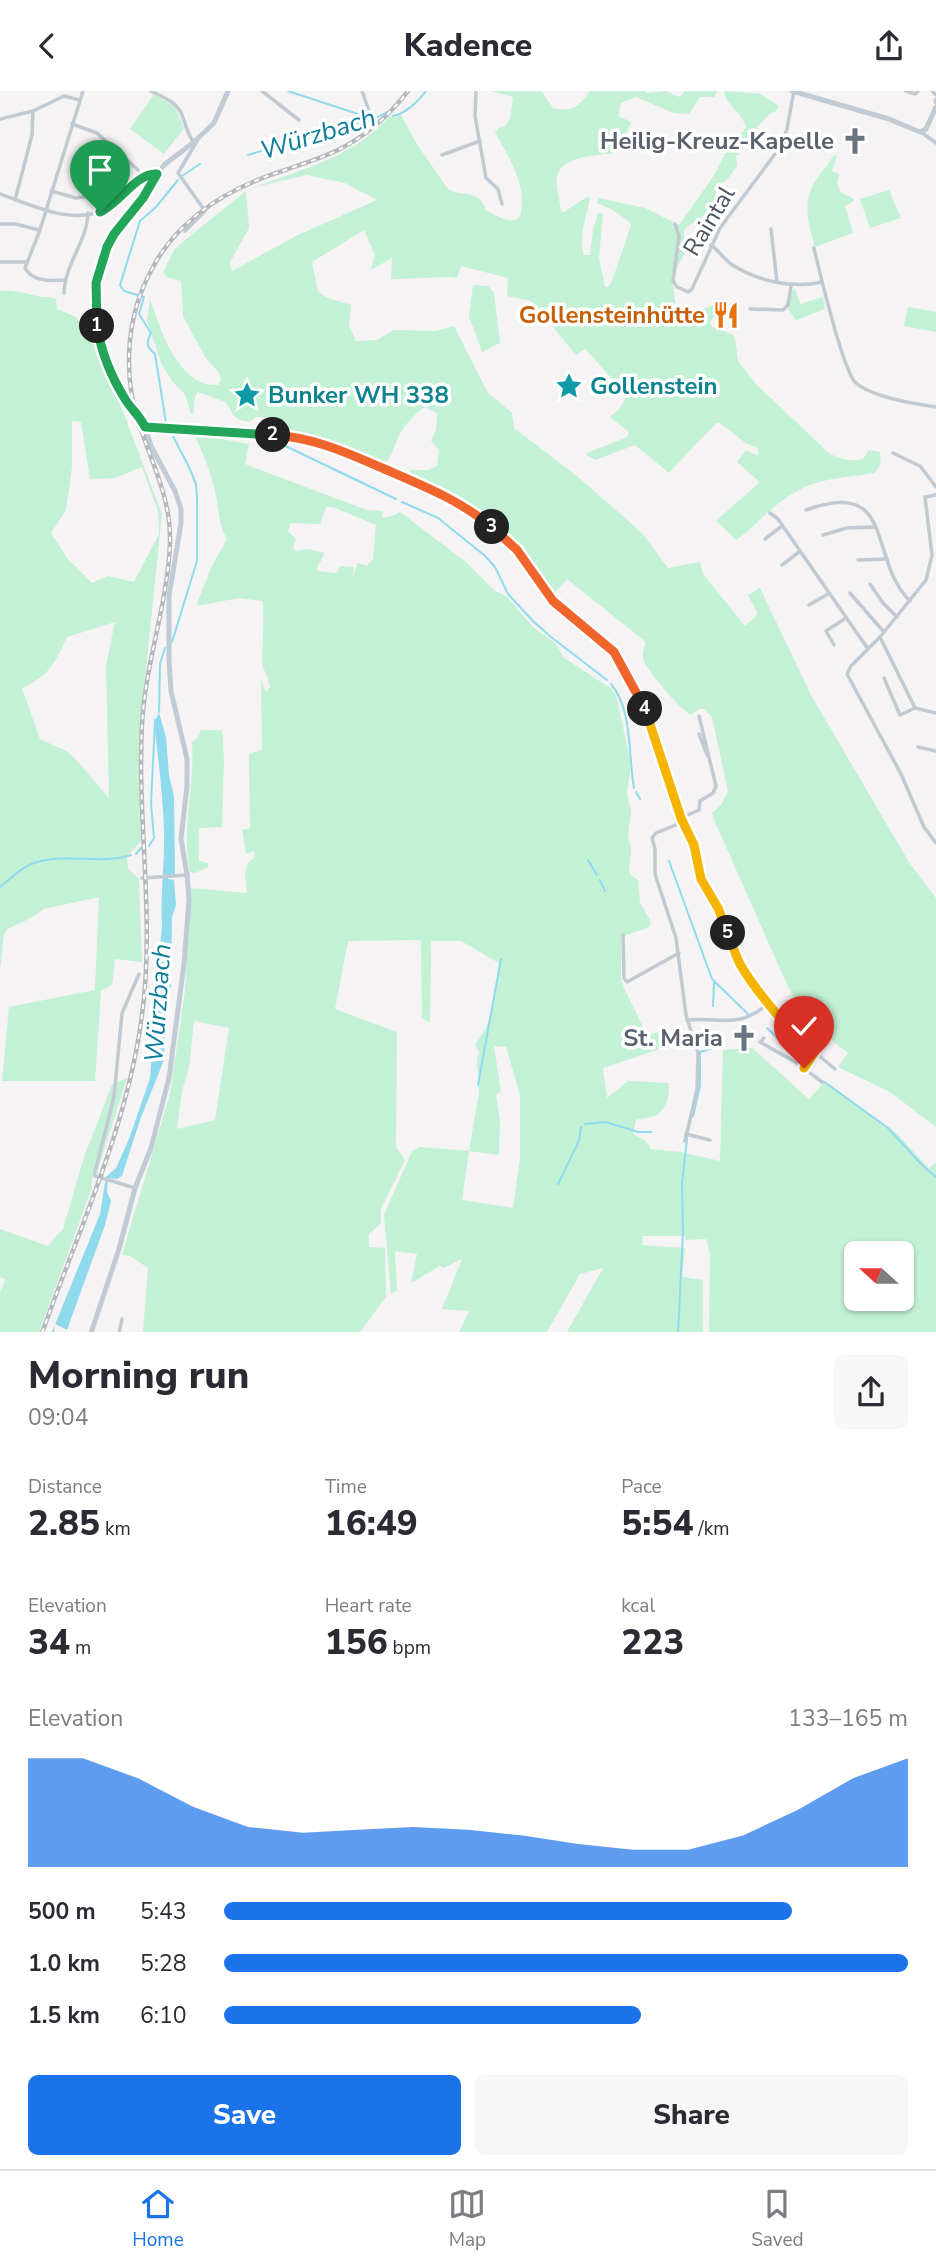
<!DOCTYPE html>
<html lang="en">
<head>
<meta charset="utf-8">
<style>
	:root { --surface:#fff; --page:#f7f7f7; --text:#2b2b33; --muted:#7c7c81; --line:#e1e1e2; --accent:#1a73e8 }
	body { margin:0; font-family:"Nunito Sans",sans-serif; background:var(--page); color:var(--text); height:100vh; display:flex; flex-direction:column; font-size:26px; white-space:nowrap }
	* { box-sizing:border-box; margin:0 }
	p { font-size:23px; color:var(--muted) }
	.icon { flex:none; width:38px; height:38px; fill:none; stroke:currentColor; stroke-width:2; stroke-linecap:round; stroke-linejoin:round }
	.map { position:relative; height:1241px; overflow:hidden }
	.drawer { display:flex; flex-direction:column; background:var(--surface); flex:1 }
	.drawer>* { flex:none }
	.needle { width:46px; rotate:291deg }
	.fabs { position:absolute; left:844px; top:1150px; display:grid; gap:14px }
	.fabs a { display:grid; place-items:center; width:70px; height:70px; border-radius:10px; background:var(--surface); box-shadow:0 2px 5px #0004; font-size:35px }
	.pin { position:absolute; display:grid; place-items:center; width:60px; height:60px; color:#fff; margin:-72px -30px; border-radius:50% 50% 50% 0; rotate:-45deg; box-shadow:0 0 7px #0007 }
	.pin .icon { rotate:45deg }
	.km { position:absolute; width:35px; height:35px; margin:-18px; border-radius:50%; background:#222; color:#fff; font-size:19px; line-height:35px; text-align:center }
	.round { display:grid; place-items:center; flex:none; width:74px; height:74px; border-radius:10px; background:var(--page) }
	.overview { display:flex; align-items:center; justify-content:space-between; height:119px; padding:0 28px }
	h1 { font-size:38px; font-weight:800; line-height:52px }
	.metrics { display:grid; grid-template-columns:repeat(3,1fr); gap:10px; height:119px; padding:7px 28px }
	.metrics div { display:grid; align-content:center }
	.metrics b { font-size:35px; font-weight:800 }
	.metrics small { font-size:19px; font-weight:400 }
	.metrics p { font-size:19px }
	.chart { height:196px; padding:14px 28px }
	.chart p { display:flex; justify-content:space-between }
	.chart svg { width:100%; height:126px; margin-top:7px; fill:var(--accent); opacity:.7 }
	.action { display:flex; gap:14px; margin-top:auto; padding:14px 28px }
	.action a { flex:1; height:80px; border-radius:10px; background:var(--accent); color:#fff; font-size:28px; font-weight:800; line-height:80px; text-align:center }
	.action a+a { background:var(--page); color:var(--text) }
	ul { padding:0 28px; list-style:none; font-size:23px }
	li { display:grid; grid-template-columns:112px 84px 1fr; align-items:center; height:52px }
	li i { height:18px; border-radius:9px; background:var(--accent) }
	header { display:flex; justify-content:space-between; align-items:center; height:91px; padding:0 28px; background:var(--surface); font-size:32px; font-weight:800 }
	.dock { display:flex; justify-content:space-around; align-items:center; height:98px; border-top:2px solid var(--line); background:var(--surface); font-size:19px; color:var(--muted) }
	.dock a { display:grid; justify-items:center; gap:4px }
	.dock .active { color:var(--accent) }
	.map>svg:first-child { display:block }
	.green { fill:#c3f1d5; fill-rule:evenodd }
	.water { fill:#90daee }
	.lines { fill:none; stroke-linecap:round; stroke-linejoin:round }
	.stream { stroke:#90daee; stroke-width:2 }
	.minor { stroke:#c1cad2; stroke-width:3.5 }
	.tertiary { stroke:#c1cad2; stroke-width:4.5 }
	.secondary { stroke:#c1cbd6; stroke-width:5 }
	.rail-casing { stroke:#b5b8bd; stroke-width:4.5 }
	.rail { stroke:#fff; stroke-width:2; stroke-dasharray:5; stroke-linecap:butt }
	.split-1-casing { stroke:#fff; stroke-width:14 }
	.split-2-casing { stroke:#fff; stroke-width:14 }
	.split-3-casing { stroke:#fff; stroke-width:14 }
	.split-4-casing { stroke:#fff; stroke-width:14 }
	.split-5-casing { stroke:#fff; stroke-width:14 }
	.split-6-casing { stroke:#fff; stroke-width:14 }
	.split-1 { stroke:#22a559; stroke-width:9 }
	.split-2 { stroke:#22a559; stroke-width:9 }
	.split-3 { stroke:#f0652b; stroke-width:9 }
	.split-4 { stroke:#f0652b; stroke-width:9 }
	.split-5 { stroke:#f5b400; stroke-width:9 }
	.split-6 { stroke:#f5b400; stroke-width:9 }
	.labels { text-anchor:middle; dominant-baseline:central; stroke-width:7; stroke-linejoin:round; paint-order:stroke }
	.worship-label { font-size:24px; font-weight:bold; fill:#5b616d; stroke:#fff; text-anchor:end }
	.street-label { font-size:24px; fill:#4a5661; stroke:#fff }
	.food-label { font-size:24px; font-weight:bold; fill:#c56008; stroke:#fff; text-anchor:end }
	.culture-label { font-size:24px; font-weight:bold; fill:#0d838f; stroke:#fff; text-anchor:start }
	.water-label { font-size:26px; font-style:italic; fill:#0c7c9b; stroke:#fff }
</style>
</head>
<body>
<header><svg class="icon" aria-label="back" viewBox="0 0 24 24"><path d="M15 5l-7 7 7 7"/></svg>Kadence<svg class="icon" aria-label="share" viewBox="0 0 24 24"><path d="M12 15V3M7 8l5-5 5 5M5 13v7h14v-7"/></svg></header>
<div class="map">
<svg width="936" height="1242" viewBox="0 0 936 1242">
	<rect width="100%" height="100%" fill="#f5f3f3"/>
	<g class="green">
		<path d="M490,0h51l12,17c19,5 27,-2 37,-17h56v2l19,-2 15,6 5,-6h32l-3,6h-14l-11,17 -15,-1 -38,-16 -15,6 -3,13 13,6 -8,20 -10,11c-17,3 -50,2 -56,23 -2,10 3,25 4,35l3,1 23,-15 3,1c-3,17 -12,39 -6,57h6l3,-25 5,-17 5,1 -4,44 6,29h3l4,-6 19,-56 -1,-3 -19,-13 -14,-6 2,-5 46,10 34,17 34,-48 21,-40 9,-5 3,-5c-4,-15 -20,-21 -22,-36l37,3 18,12 -3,5c-17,5 -25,33 -40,45l1,10 -11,15c-14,3 -8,12 -12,23 -5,11 -22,18 -30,26v17l2,5 -13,21 -1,7 6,40 7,2 11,-11 27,-9 -13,20 2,5 20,7 3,4 3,23 18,23 74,70c11,5 21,8 33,5l6,-9 11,2c1,8 1,16 -6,21 -44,7 -64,4 -101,35 -12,10 -23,23 -37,32l-20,-19 44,-39 -23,-20 9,-12 12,6v-8l-11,-4 -27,-21h-4l-47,50 -34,-28 -40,15 -10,-6 42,-17 2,-5 -19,-15 10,-9 7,-13 -42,-46 -9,6 -33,-40 -5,8 -11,1 5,-23 -25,-5 1,-18 -47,-12 -4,12 -7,-1 -59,2 1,-21 -21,12 4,-15 -11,-25 -52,32 6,30 10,6 23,7 -2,20 7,16 21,-1 17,-10 42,1 18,-5 34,67 24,20 2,15 64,49 64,56 26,35 32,-6 3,12 42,52 13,-12 -10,-19 12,-7 51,107 99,169 26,34v229l-46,-35 -52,-25 10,-14 -42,-33 -18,-33 -73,-165 -3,-9 9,-8 7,-14 -16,-74 -8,-8h-5l-8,6c-11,-6 -44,-44 -48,-56 -1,-7 1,-11 3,-17l-79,-63 -13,15 -2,-1 -50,-68 -54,-33 -39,-17 1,-5h18l9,-4 2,-16 -8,-9 5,-11 1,-17 -12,-6c-12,8 -21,18 -27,31 -5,10 -6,20 -14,26l-53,-22 -43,-10 -9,-10 -18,-5h-5l-6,5c-23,-4 -13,-8 -25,-20l-27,-10 -3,4 -2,18h-2l-6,-20 -13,-13 -10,-16 -15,-45 3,-21c10,30 29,89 68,86l3,-5 -2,-7 -14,-16 -22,-41 -2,-35 -14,-4 -4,-4 11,-23 6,-6 66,-53 3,37 -19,34 2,9 66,-36 79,-35 -32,-17 -38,-8 -52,12c48,-18 100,-31 135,-71l5,2 6,-3 15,28 32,46c15,9 31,-1 38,21 12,6 20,14 33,8 11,-29 -11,-62 -24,-86l4,-4 6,-2 5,-7 3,-20 -2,-3z"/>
		<polygon points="154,3 175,16 184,37 164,63 130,38"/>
		<path d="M834,64l3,1 -5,15 7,3 -2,9 3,9 14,7v2l-9,5 8,27 -38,14c-7,-25 -14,-47 3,-70 5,-7 11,-13 16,-22z"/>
		<polygon points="889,99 901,127 870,137 860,108"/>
		<polygon points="473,194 488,195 494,202 500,252 482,261 469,225"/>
		<polygon points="795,197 800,213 823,206 825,218 796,229 788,218 791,201"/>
		<path d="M0,200c14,-1 24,2 37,5 7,2 12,0 19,3l1,10 19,8 3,5 24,37 59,155 -22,213 1,114 -14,15 1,13 11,10 3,83 -27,-3 -3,26 -11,6 -6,90h-93l7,-74 86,-17 4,-93 -55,12 -13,9 -24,11 -3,6 -4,34zM72,330l9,1 9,57 25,-1 27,-11 16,44 1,23 -25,48 -26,-6 -16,7 -25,-25 -16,-25 15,-23 6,-43zM115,531l-9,43 3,133 -39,-45 -30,-14 -18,-51c27,-12 33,-25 45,-51z"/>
		<polygon points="908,216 936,221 936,241 904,235"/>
		<path d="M194,343l55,10 -4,20 122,46 16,1 -1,7 13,-3 5,-3 66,50 28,28 13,7 26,30 23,17 8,14 48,31 4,6 15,69 -4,29 4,18 -3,26 3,12 -2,21 2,5 7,5 2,22 11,20 -2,5 -28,10v41l3,10 23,47 17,-4 5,4 -12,15 -54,18 4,30 21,-17 40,2c3,9 -1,25 -10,31 -5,4 -16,4 -22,6l-3,14 13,7 5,8 30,3 39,9 3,-111 29,-2 57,51 16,-18 70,51 34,36 7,-6v170h-227l1,-79 -4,-14 -20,1 -1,-4h-42l-1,9 43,3 -3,29 21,3v52h-136l36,-64 -23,6 -33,58h-88l10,-21 -27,-2 20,-50 -19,9 -3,-2 -29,17 6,-29 -22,-3 2,39 -6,4 -7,-79 28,-64 8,-4 49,4 10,-59 -2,-32 2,-8 -4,-7 11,-17 7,-22 6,-43 -38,-22h-30l-1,82 -8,-5 -1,-78 -73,1 -13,68 62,23 -1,115 9,13 -24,49v14l-12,11v13l16,1 1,49 -26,35h-217l5,-64 -18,-12 -8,-1 48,-161 15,-103 6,-103 56,5c-1,-15 -6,-27 8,-36l-1,-6 -8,3 -4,-24 8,-2 -1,-74 13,-4 -1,-70 5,12 4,-5c-1,-9 -7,-17 -8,-25 0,-14 3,-52 0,-61l-23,-3 -43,8 15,-38 16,-29c-9,-15 -8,-31 -12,-48 -4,-19 -12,-38 -21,-57zM326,416h7l43,18 -3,34 -6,7 -9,-3 -6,15 2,-11 -14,-1 -3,7 -19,-2 -1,-3 8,-15 -18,-4 -12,2 -2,-4 3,-8 -8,-8 3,-8 29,1zM194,930l35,7 -14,92 -38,9 5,-38 7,-24zM494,955l12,1 14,48v64l-7,49 -51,-8 7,-49 30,4 1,-35 -4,-26 5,-2zM856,1162h45v46h-45z"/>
		<path d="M201,639h21l2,29 -2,68 -23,1v33l9,2v4l-13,6 -5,-1c-9,-42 5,-87 2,-130l6,-4z"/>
		<polygon points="127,987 98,1078 92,1088 92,1097 39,1241 0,1242 0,1201 6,1188 0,1186 0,1138 48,1155 63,1138 84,1066 112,994"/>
	</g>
	<path class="water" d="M159,622l7,24 3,38 5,21 1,78 -7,2v3l6,1 2,25 -4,12 -1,70 -6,43 -1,30 -24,60 -18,56 -5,3 -9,-1 -1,14 4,9 -6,24 -38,105 -12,-6 -1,8h-2l48,-118 6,-37 10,-9 13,-29 21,-61 12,-154c-2,-31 3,-62 2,-93 -1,-36 -6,-73 -10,-109z"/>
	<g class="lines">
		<g class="stream">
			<polyline points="288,0 358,23 369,29"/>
			<path d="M393,25c12,-2 25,-14 33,-25"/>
			<polyline points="248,64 378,26 387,21"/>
			<polyline points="182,85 200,73"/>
			<polyline points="192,336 240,339"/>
			<polyline points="239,346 277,351 396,408"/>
			<polyline points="402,411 438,427 484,464 495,476 508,503 533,530 551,546 607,589"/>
			<path d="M172,551l25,-81v-62l-1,-15 -8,-19 -22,-42 -11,-69c-9,-8 -9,-11 -4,-21l-12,-19 5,-17 -20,-6 -4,-6 20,-64 16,-14 22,-27"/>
			<path d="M611,593c22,26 17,71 23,104"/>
			<polyline points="159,621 160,573 165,557"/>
			<polyline points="636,701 640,708"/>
			<polyline points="149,755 154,747 151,713 155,629"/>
			<polyline points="136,763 141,757"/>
			<polyline points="588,769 597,784"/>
			<polyline points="669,770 712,888 748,923"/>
			<polyline points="600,789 605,800"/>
			<path d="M0,796c12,-9 22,-21 37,-25 31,-9 64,3 94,-7"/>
			<polyline points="713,915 714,892"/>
			<polyline points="767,937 803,972"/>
			<polyline points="710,954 711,941"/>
			<polyline points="823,990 888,1037 922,1074 936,1086"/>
			<polyline points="478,994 501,868"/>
			<polyline points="693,1025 700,995 700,961 710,958"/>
			<polyline points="585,1033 606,1031 638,1041 651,1041"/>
			<polyline points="558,1093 579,1050 581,1036"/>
			<polyline points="678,1242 683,1142 682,1092 687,1048"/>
		</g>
		<g class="minor">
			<path d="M151,0c10,5 23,10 29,20 6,10 5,21 14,31"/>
			<polyline points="262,0 299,29"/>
			<polyline points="362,0 370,23"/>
			<polyline points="476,0 475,25 486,87 498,98 502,113"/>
			<polyline points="906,0 915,3 918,0"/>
			<polyline points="932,0 936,4"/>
			<polyline points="0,28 33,20 64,5 80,9"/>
			<polyline points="72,33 97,42 138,79"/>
			<polyline points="921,41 936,52"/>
			<polyline points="442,64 480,50"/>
			<polyline points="51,100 76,107 89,105 125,68"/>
			<path d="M0,103c32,11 65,29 100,18 21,-7 34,-40 57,-38"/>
			<polyline points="15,109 32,44 33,20"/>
			<polyline points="0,133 16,133 39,139"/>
			<polyline points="675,133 679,145 673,190 677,196 688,201 692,198 720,137 781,55 787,38 794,0"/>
			<polyline points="771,138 777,191"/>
			<polyline points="185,140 205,120 178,82 197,50"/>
			<path d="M711,154c7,5 13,14 20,19 26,17 61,25 91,18"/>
			<path d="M814,157c5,22 29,122 41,134 15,15 60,22 81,25"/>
			<polyline points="0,171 26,171"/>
			<path d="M65,189c-14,1 -33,2 -40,-12l15,-38 43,-139"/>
			<path d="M64,202c1,-30 23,-51 24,-80"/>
			<polyline points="750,218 783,219 788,214 791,195"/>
			<polyline points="893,362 920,375 936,396"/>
			<polyline points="936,404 925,406 932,464 926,489 880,546 851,575 847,583 901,683 924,736 936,752"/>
			<path d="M806,419c91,-33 61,49 104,91"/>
			<polyline points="770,422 778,428 868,558"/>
			<polyline points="823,444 847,437 875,436"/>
			<polyline points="765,448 782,435"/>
			<polyline points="858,469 887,468"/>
			<polyline points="782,474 799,461"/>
			<polyline points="531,478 553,510 608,555 619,566 646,622 681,727 694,754 701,787 718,817 739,871 798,947 835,978"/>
			<polyline points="870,493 883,512 897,526"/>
			<polyline points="850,502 884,541"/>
			<polyline points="809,514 828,503"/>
			<polyline points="880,546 915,617 936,622"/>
			<polyline points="834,554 826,540 846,527"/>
			<polyline points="884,587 900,624 915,617"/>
			<polyline points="699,643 707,664"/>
			<polyline points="918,656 936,660"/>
			<polyline points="681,727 699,719 700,710 713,702 716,695 699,625"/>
			<polyline points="683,731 656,742 652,747 655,758 655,783 676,847 686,924 698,962 697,999 685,1050"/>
			<polyline points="142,787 187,784"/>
			<polyline points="623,844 624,887 627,891 679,862"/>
			<path d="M687,929c38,-3 48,10 83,-17"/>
			<polyline points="764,947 760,951 797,972 822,991"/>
			<polyline points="804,977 814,962"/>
			<polyline points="686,1043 710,1049"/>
			<polyline points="135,1097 95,1085 95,1081 114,1006 122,922 139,883"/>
			<polyline points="119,1242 122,1228"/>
		</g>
		<polyline class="tertiary" points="145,336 288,345 311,349 335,356 426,396 464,415 512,454 530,478"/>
		<g class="secondary">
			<polyline points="792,0 889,28 920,41 926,38 936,16"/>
			<polyline points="936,9 936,11"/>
			<polyline points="187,784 181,748 187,695 187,668 171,600 169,569 169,505 181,432 181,418 175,400 151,355 143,331 122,302 104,263 96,225 95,200 101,174 114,143 136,117 164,74 194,51 214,32 228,0"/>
			<polyline points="91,1242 119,1158 135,1097 151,1057 169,987 184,873 189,809 187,782"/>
		</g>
		<defs>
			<path id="rail" d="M42,1242c37,-104 86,-208 100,-318 13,-96 -5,-194 0,-290 3,-62 26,-121 28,-183 1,-42 -17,-77 -30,-115 -18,-52 -14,-111 12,-158 24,-46 66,-74 113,-92 24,-9 50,-16 73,-27 28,-14 51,-34 70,-59"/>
		</defs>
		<use href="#rail" class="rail-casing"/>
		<use href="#rail" class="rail"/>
	</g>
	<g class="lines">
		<defs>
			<path id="split-1" d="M97,235l-1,-43 11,-36 7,-13 29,-36 14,-24c-20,-2 -38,30 -57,38"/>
			<path id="split-2" d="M97,235c4,25 15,52 28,73 6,10 15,17 20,28l128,8"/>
			<path id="split-3" d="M273,344c44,3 74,18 114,35 37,16 74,31 105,57"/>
			<polyline id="split-4" points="492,436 517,459 553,510 614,561 645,618"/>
			<polyline id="split-5" points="645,618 681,727 694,754 701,788 718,817 728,842"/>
			<path id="split-6" d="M728,842c4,11 7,21 12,31 14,25 52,70 74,89l-10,15"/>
		</defs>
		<use href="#split-1" class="split-1-casing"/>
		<use href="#split-2" class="split-2-casing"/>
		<use href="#split-3" class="split-3-casing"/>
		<use href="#split-4" class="split-4-casing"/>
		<use href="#split-5" class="split-5-casing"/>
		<use href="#split-6" class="split-6-casing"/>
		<use href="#split-1" class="split-1"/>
		<use href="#split-2" class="split-2"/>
		<use href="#split-3" class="split-3"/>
		<use href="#split-4" class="split-4"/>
		<use href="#split-5" class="split-5"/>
		<use href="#split-6" class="split-6"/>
	</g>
	<defs>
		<symbol id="church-bare" viewBox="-9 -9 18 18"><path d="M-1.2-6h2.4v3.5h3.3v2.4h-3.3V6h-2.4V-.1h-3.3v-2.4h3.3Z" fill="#6b7280" stroke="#fff" stroke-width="2.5" paint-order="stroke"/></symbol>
		<symbol id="restaurant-bare" viewBox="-9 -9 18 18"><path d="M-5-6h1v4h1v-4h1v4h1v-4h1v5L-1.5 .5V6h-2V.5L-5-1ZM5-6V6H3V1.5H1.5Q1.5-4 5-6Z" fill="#e8710a" stroke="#fff" stroke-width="2.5" paint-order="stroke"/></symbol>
		<symbol id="sight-bare" viewBox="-9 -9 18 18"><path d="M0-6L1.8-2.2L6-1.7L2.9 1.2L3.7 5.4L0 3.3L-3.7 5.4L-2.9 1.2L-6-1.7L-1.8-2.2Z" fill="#0f9aa8" stroke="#fff" stroke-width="2.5" paint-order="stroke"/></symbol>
	</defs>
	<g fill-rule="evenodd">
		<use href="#church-bare" x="836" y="31" width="38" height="38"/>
		<use href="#restaurant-bare" x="707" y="205" width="38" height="38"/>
		<use href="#sight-bare" x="550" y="276" width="38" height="38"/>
		<use href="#sight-bare" x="228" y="285" width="38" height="38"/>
		<use href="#church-bare" x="725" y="928" width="38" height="38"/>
	</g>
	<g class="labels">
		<g class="worship-label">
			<text x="834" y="50">Heilig-Kreuz-Kapelle</text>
			<text x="723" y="947">St. Maria</text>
		</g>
		<g class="street-label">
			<text transform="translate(709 130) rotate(-59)">Raintal</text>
		</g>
		<g class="food-label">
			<text x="705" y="224">Gollensteinhütte</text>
		</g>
		<g class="culture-label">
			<text x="590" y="295">Gollenstein</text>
			<text x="268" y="304">Bunker WH 338</text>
		</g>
		<g class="water-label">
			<text transform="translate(318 43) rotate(-17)">Würzbach</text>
			<text transform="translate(158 912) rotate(-86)">Würzbach</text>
		</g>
	</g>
</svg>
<div class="fabs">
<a><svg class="needle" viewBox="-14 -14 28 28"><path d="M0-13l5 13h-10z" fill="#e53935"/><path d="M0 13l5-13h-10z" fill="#7c7c81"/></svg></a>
</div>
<div class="pin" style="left:100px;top:121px;background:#1e9e55"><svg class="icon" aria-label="arrive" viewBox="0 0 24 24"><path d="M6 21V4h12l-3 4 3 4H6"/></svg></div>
<div class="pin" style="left:804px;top:977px;background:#d93025"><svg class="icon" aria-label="check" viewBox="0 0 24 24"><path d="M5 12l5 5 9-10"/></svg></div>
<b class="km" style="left:97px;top:235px">1</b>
<b class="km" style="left:273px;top:344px">2</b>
<b class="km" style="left:492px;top:436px">3</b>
<b class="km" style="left:645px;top:618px">4</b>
<b class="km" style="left:728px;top:842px">5</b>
</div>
<section class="drawer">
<div class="overview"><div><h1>Morning run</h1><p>09:04</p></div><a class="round"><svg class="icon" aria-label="share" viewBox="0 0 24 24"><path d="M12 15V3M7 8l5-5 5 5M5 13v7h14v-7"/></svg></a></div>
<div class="metrics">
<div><p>Distance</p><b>2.85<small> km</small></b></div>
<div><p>Time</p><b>16:49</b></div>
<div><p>Pace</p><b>5:54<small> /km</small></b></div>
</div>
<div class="metrics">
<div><p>Elevation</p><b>34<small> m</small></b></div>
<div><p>Heart rate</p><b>156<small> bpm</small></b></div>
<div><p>kcal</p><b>223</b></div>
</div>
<div class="chart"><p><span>Elevation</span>133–165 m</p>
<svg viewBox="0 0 160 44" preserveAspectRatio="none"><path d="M0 44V6L10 6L20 13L30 23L40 30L50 32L60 31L70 30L80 31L90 33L100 36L110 38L120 38L130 33L140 24L150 13L160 6V44z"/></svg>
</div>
<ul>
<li><b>500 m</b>5:43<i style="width:83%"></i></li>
<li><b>1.0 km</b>5:28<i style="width:100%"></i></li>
<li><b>1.5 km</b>6:10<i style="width:61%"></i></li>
</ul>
<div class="action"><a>Save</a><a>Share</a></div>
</section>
<nav class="dock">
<a class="active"><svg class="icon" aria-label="home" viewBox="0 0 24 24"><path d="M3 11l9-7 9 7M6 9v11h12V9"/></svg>Home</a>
<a><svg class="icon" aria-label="map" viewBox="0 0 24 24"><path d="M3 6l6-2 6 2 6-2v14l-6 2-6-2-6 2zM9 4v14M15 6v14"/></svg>Map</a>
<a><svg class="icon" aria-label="saved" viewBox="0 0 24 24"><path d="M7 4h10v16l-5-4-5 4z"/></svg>Saved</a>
</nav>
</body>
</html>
